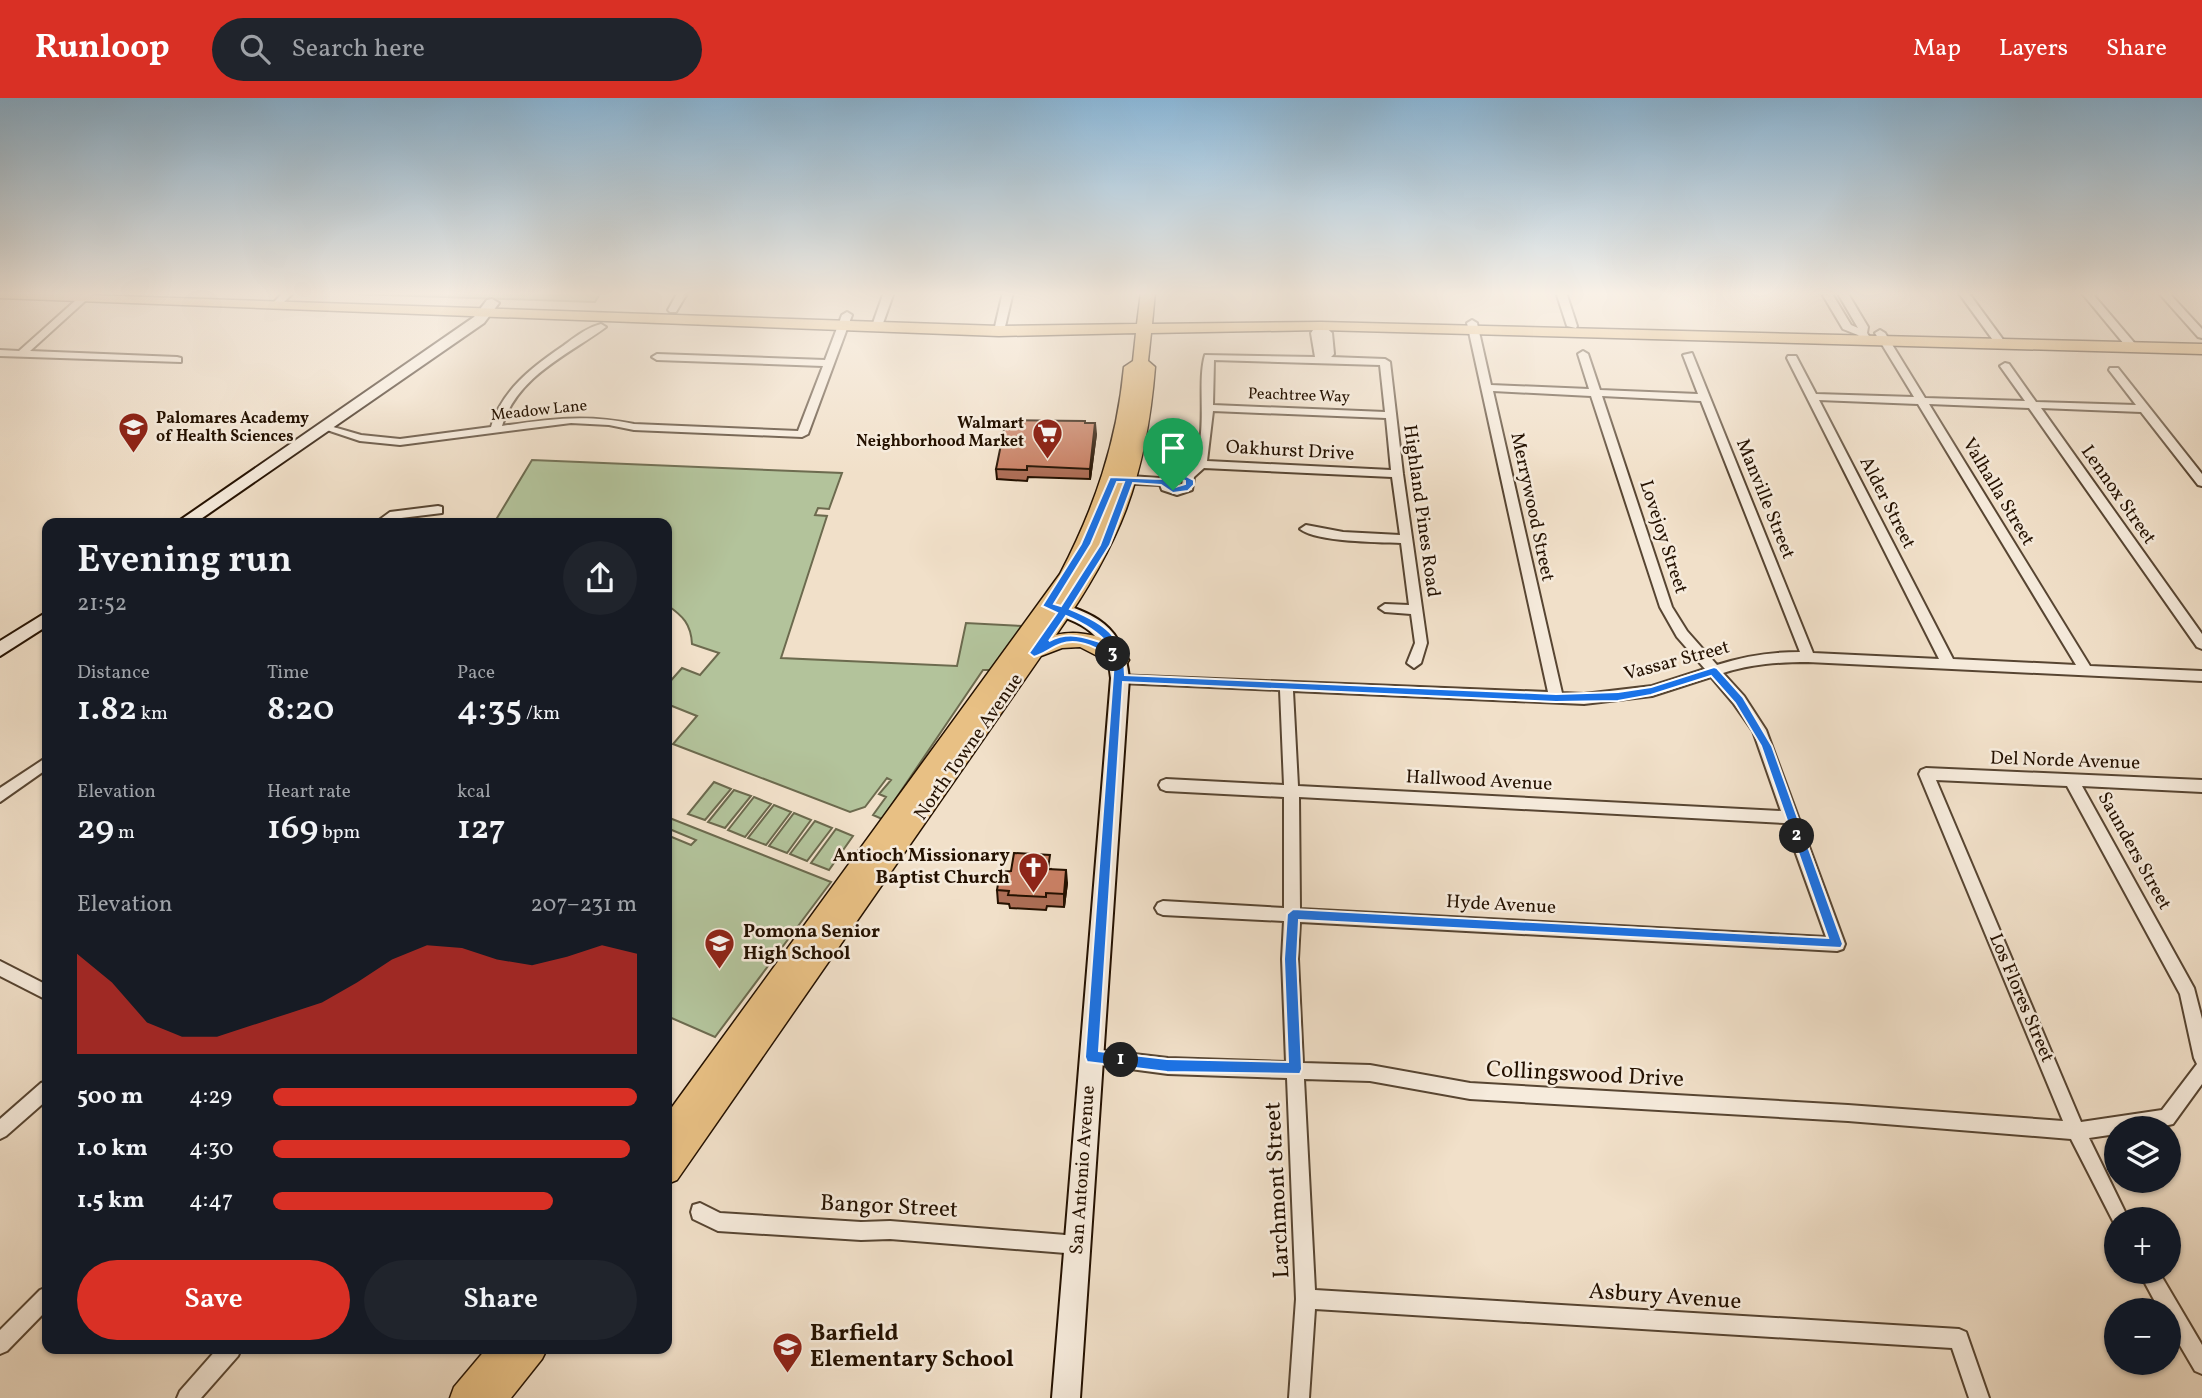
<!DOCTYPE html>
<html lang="en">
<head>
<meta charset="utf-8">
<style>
	:root { --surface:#171b24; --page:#20242c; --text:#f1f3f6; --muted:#9ea1a6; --accent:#d93025 }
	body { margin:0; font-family:Vollkorn,serif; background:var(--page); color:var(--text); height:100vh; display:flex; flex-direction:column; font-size:26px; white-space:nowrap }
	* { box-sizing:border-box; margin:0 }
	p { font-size:23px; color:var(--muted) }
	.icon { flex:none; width:38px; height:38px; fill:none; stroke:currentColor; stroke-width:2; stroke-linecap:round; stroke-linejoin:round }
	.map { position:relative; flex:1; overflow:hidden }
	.side { position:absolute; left:42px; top:420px; width:630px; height:836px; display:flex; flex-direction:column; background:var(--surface); border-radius:14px; box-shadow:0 2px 5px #0004 }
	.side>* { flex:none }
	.fabs { position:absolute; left:2104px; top:1018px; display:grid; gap:14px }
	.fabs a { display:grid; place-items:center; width:77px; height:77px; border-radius:50%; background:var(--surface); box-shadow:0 2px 5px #0004; font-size:35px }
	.pin { position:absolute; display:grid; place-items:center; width:60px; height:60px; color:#fff; margin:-72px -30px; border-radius:50% 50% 50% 0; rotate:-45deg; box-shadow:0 0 7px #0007 }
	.pin .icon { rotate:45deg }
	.km { position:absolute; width:35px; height:35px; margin:-18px; border-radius:50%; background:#222; color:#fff; font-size:19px; line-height:35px; text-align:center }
	.round { display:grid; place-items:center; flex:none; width:74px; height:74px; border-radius:37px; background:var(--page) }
	.overview { display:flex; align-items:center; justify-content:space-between; height:119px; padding:0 35px }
	h1 { font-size:38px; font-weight:600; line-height:52px }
	.metrics { display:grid; grid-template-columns:repeat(3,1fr); gap:10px; height:119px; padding:7px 35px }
	.metrics div { display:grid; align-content:center }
	.metrics b { font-size:35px; font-weight:600 }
	.metrics small { font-size:19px; font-weight:400 }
	.metrics p { font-size:19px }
	.chart { height:196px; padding:14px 35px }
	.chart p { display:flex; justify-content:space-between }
	.chart svg { width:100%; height:126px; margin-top:7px; fill:var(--accent); opacity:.7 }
	.action { display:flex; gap:14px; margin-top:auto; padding:14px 35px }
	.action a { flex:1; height:80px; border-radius:42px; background:var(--accent); color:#fff; font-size:28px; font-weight:600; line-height:80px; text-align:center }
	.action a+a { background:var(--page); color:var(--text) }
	ul { padding:0 35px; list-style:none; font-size:23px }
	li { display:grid; grid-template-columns:112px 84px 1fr; align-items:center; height:52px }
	li i { height:18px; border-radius:9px; background:var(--accent) }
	header { display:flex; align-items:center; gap:42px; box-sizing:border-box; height:98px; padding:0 35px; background:var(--accent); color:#fff }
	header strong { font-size:33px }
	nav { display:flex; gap:38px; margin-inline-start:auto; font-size:24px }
	.search { width:490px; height:63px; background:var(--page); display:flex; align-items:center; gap:18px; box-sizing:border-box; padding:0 24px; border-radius:38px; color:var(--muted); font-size:26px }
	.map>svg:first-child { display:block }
	.green { fill:#b3c39b; stroke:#6c6a4e; stroke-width:2 }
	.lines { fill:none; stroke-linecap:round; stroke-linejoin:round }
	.minor-casing { stroke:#574532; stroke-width:4 }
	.secondary-casing { stroke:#241100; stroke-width:4 }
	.primary-casing { stroke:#241100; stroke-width:3 }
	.minor { fill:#f6ebdc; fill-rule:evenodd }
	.secondary { fill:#f6ebdc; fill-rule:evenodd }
	.primary { fill:#e8c084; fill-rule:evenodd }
	.wall { fill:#ad6e56; stroke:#241100; stroke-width:2 }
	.shaded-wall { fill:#8d5a46; stroke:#241100; stroke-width:2 }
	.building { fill:#c98064; stroke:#241100; stroke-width:2 }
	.route { fill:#1a73e8; stroke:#fff; stroke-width:2; fill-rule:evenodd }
	.labels { text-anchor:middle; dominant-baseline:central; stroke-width:5; stroke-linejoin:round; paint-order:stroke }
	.far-street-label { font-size:16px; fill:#241100; stroke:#f6ebdc }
	.far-poi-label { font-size:16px; font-weight:bold; fill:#241100; stroke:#f6ebdc; text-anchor:start }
	.street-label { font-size:19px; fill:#241100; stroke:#f6ebdc }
	.poi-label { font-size:19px; font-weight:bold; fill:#241100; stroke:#f6ebdc; text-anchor:end }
	.near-street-label { font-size:23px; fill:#241100; stroke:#f6ebdc }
	.near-poi-label { font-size:23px; font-weight:bold; fill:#241100; stroke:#f6ebdc; text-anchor:start }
</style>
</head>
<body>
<header>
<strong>Runloop</strong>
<div class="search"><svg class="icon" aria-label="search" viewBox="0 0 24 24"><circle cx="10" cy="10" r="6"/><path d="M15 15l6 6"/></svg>Search here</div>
<nav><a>Map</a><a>Layers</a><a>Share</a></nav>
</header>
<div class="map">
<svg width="2202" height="1300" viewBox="0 0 2202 1300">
	<rect width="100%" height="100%" fill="#f1e0c9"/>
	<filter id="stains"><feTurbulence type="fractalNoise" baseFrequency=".00286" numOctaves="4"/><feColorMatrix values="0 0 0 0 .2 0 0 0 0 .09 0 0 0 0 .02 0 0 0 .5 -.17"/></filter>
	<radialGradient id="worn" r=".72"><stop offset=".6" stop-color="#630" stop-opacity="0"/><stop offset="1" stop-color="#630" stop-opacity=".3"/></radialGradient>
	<g class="green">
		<polygon points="358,194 601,194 595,204 356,196"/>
		<path d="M532,362l310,13 -13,36 -11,-1 -3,7 12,1 -46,142 176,8 9,-43 57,3 -33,44h-7l-101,149 -9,-4 13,-18 -7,-3 12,-14 -4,-2 -22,29 -15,5 -177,-68 24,-28 -30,-12v-19l15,-17 18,7 19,-22 -27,-9c-1,-20 -9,-28 -25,-39v-82h-173z"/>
		<polygon points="714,684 731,691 705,722 688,716"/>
		<polygon points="734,692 751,698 725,730 708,724"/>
		<polygon points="754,699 771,706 745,739 728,732"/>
		<polygon points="774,707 791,714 766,747 748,740"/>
		<polygon points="794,715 811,722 787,755 769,748"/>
		<polygon points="667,719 831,784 715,939 667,918 667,737 691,747 696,742 667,730"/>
		<polygon points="815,723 832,730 807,763 790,756"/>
		<polygon points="836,731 853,738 829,772 811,765"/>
	</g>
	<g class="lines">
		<defs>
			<g id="minor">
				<polygon points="85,194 95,194 30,253 177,259 181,260 181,264 0,258 0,252 19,253"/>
				<polygon points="284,194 294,194 280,208 274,208 274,204"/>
				<polygon points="678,194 688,194 676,214 670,214 668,212"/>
				<polygon points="884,194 894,194 882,228 877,231 872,228"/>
				<polygon points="1003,194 1013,194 1004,233 999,236 994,233"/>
				<polygon points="1556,194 1566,194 1577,228 1576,230 1567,228"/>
				<polygon points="1821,194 1831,194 1851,227 1858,230 1837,194 1847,194 1868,229 1867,235 1873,244 1872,246 1864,246 1858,237 1843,231"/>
				<polygon points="1958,194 1968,194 2007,247 2006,249 1998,249"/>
				<polygon points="2081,194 2091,194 2137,248 2137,252 2129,252"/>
				<polygon points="2158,194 2168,194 2202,231 2202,240 2198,239"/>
				<path d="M847,214l5,3 -44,119 -6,3 -168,-7 -25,-5 -38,-2 -171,22 -40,-4 -42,-14 5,-3 38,11 39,4 91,-12c11,-37 41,-60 72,-81 12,-9 23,-18 38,-22l5,3c-38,28 -89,49 -104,99 48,-7 84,-12 132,-2l164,7 25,-65 -166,-6 -5,-3 5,-3 168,6 17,-45z"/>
				<path d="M1472,222l5,3 14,62 98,4 -11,-35 5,-3 5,3 12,36 98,4 -15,-39 9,-2 121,300 126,6 -152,-301 1,-2h8l20,38 98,3 -39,-64 5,-3 5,3 40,65 100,3 -25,-35 5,-3 4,1 27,38 100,3 -27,-35 1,-2h8l84,106v12l-4,-1 -57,-73 -100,-4 161,226v15l-5,-2 -168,-239 -100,-4 161,262 112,5v10l-394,-19c-30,0 -56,2 -85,11l21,23 22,34 79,214 -2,5 -6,2 -537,-29 -2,37 5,104 67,2 100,18 378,22 215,16 -144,-347 2,-4 5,-2 276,12v12l-120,-6 112,202 8,31v65l-29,40 -22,5h-35v5l-27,4 40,82h-13v7l-45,-88 -223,-18 -378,-22 -100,-18 -66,-2 11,211 644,39 7,3 23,66h-20l-17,-50 -637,-39 -6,89h-20l7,-99 -9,-221 -119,-4 -83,-11 -2,-6 2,-6 6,-2 77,9 118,4 -4,-103 2,-38 -121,-6 -5,-2 -3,-5 3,-5 5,-2 121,7v-111l-118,-6 -5,-2 -2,-4 2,-4 5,-2 118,6 -4,-95 -160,-7 -5,-2 -2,-3 2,-3 433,17 -81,-369zM1493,293l98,5 69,211 17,30 28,32 -53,17 -68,8 -22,-1zM1602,298l99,5 99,251c-30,0 -55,4 -83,13l-30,-34 -15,-24zM1819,302l99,4 158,261 -123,-6zM1711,579l23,27 19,27 28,80 -483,-25 -5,-95 291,13 68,-8zM1936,682l131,6 113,208 14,64 3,6 -35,46 -81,12zM1299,699l486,26 41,114 -526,-28z"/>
				<path d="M1321,225l11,10 2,21 -3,3 54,2 5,3 13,112 24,169 -6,20 -7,5 -7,-5 8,-20 -4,-29 -26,-2 -6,-4 6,-4 24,1 -8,-62c-23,-1 -85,-1 -101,-14l6,-4 37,7 57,3 -8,-58 -188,-9 -10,9 -2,13 -15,5 -15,-5 -2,-5 -44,-2 -6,-4 6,-4 43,3 18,-8 8,3c28,-26 10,-84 20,-118l110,2 -4,-24 6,-9zM1214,262l166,5 5,47 -172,-7zM1213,313l173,7 5,52 -184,-9zM1177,380l6,2 -1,5 -5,2 -6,-2 -1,-4z"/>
				<polygon points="438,408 442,409 442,415 393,421 388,425 375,425 390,414"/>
				<polygon points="47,659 47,671 0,704 0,690"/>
				<polygon points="0,863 47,887 47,902 0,878"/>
				<polygon points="47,983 47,1002 6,1038 0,1041 0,1021 41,985"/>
				<polygon points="700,1105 720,1115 861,1124 890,1123 1078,1138 1085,1140 1087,1147 1085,1154 1078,1156 890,1141 861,1142 718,1133 693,1121 691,1114 693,1107"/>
				<polygon points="2139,1174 2159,1174 2202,1247 2202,1276 2195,1273 2168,1227 2168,1213 2160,1213"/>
				<polygon points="47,1189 47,1212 7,1253 0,1256 0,1232 40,1192"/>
				<polygon points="217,1251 241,1251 238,1258 201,1300 177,1300 180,1293"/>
			</g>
			<g id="secondary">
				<polygon points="492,201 499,205 484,225 195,425 176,425 474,219 487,202"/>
				<path d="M1048,502c47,13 76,25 81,78l-49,720h-28l59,-720c-5,-47 -28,-55 -69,-68l-3,-4 3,-4z"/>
				<polygon points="47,514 47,528 0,558 0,543"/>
			</g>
			<g id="primary">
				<path d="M0,194l999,34 138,-2 4,-32h14l-3,32 169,-2 881,22v10l-881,-24 -170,3 -3,28 7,6c-9,112 -35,177 -99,268 24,-6 60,2 73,25l-3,5 -7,2 -39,-20 -18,1 -21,8 -364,524 -10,4v-70l393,-540c35,-67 57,-132 64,-207l9,-6 3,-28 -137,3 -999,-38z"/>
				<polygon points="486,1251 547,1251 542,1261 511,1300 450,1300 454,1289"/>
			</g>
		</defs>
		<use href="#minor" class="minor-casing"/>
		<use href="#secondary" class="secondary-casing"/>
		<use href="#primary" class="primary-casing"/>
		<use href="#minor" class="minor"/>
		<use href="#secondary" class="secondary"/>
		<use href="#primary" class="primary"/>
	</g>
	<g class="wall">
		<polygon points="1085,325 1096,336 1090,381 1028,379 1027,383 997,381 996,371"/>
		<polygon points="1051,771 1067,785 1064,809 1047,808 1046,812 1010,810 1009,806 998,805 997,792"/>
	</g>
	<g class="shaded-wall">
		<polygon points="1095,325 1096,336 1090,381 1090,371"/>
		<polygon points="1066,772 1067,785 1064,809 1064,796"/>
	</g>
	<g class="building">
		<polygon points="1006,322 1085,323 1085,325 1095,325 1090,371 1027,368 1027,372 996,371"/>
		<polygon points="1014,755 1050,757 1048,771 1066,772 1064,796 1046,795 1046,799 1008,797 1009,793 997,792 1000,774 1011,773"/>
	</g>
	<linearGradient id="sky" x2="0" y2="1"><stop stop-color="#8ab7d8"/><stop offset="0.52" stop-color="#f9f1e7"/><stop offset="1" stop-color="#f9f1e7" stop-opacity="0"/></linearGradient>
	<rect width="2202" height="376" fill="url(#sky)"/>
	<path class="route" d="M1177,373l17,9v5l-6,6 -15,2 -12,-8 -28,-2 -23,62 -40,64c34,14 54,26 55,66l431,19 62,-2 33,-5 63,-20 3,1 26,29 29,49 71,198 -2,4 -542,-28 -2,39 5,110 -2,5 -133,-2 -80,-10 -2,-5 29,-396c-13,-12 -35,-24 -53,-17 -9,3 -17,10 -27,13l-5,-4 28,-40 -15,-7 39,-62 29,-67 51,2 5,-6zM1175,379l10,4v3l-10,3 -6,-6zM1117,384h7l-24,63 -39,61 -7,-2 37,-60zM1066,518c17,7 31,15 43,29 -21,-7 -39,-15 -60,-4zM1711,578l24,27 26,43 67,192 -535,-29 -6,5 -3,45 4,103 -121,-3 -68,-8 24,-369 433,20 62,-1 33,-6z"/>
	<defs>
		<symbol id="school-pin" viewBox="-11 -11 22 30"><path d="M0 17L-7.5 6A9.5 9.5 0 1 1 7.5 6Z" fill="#8f2418" stroke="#f6ebdc"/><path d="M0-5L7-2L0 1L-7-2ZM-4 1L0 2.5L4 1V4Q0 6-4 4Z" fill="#fff"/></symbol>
		<symbol id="supermarket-pin" viewBox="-11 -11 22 30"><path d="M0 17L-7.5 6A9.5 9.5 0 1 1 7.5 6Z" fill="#8f2418" stroke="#f6ebdc"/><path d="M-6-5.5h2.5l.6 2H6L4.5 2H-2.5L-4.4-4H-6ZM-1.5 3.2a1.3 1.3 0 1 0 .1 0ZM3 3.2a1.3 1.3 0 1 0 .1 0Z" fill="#fff"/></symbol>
		<symbol id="church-pin" viewBox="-11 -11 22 30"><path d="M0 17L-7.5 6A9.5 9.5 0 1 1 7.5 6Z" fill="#8f2418" stroke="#f6ebdc"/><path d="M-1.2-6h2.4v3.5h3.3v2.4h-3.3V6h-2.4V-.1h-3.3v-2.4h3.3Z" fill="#fff"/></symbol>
	</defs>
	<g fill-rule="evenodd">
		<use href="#school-pin" x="116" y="312" width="35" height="47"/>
		<use href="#supermarket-pin" x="1030" y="318" width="35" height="47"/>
		<use href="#church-pin" x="1016" y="752" width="35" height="47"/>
		<use href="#school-pin" x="702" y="828" width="35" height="47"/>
		<use href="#school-pin" x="770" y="1232" width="35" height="47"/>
	</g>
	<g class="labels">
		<g class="far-street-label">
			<text transform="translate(1299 298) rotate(2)">Peachtree Way</text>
			<text transform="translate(539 313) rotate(-6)">Meadow Lane</text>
		</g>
		<g class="far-poi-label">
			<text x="156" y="321">Palomares Academy<tspan x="156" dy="18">of Health Sciences</tspan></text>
			<text x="1024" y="326" text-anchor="end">Walmart<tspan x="1024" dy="18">Neighborhood Market</tspan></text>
		</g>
		<g class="street-label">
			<text transform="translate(1290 353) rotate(3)">Oakhurst Drive</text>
			<text transform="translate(1998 394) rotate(59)">Valhalla Street</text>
			<text transform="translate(2118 397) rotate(55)">Lennox Street</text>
			<text transform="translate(1765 401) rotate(68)">Manville Street</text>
			<text transform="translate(1887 405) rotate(63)">Alder Street</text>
			<text transform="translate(1532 409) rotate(78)">Merrywood Street</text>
			<text transform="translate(1421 413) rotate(82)">Highland Pines Road</text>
			<text transform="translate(1663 439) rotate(72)">Lovejoy Street</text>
			<text transform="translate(1677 563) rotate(-15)">Vassar Street</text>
			<text transform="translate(969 649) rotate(-55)">North Towne Avenue</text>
			<text transform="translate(2065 663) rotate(2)">Del Norde Avenue</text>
			<text transform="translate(1479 683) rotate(3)">Hallwood Avenue</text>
			<text transform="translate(2134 753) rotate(61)">Saunders Street</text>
			<text transform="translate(1501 807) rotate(3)">Hyde Avenue</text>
			<text transform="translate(2021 900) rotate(67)">Los Flores Street</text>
			<text transform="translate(1083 1072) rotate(-86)">San Antonio Avenue</text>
		</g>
		<g class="poi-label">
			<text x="1010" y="758">Antioch Missionary<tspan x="1010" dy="22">Baptist Church</tspan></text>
			<text x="743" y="834" text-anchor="start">Pomona Senior<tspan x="743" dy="22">High School</tspan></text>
		</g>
		<g class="near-street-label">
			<text transform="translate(1585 977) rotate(3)">Collingswood Drive</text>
			<text transform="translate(1278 1092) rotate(-93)">Larchmont Street</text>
			<text transform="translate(889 1109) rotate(3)">Bangor Street</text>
			<text transform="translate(1665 1199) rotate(4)">Asbury Avenue</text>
		</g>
		<g class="near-poi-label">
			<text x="810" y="1236">Barfield<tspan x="810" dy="26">Elementary School</tspan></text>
		</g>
	</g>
	<rect width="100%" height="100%" filter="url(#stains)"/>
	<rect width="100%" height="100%" fill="url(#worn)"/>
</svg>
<div class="fabs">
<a><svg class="icon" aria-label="layers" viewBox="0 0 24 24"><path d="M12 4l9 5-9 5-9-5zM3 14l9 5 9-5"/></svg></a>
<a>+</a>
<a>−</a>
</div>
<div class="pin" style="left:1173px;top:392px;background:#1e9e55"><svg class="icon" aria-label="arrive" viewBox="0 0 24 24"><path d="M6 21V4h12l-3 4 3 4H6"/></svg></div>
<b class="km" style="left:1121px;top:962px">1</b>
<b class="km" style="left:1797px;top:738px">2</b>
<b class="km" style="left:1113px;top:556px">3</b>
<section class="side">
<div class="overview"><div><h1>Evening run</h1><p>21:52</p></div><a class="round"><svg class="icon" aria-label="share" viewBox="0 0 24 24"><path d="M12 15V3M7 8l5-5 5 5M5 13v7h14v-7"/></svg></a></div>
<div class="metrics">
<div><p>Distance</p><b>1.82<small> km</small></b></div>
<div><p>Time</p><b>8:20</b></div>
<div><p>Pace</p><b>4:35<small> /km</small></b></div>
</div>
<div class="metrics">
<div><p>Elevation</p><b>29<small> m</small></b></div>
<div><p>Heart rate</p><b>169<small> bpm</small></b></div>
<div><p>kcal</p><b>127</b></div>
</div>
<div class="chart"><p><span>Elevation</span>207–231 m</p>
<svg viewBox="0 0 160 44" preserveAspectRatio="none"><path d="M0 44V9L10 19L20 33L30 38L40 38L50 34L60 30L70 26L80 19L90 11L100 6L110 7L120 11L130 13L140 10L150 6L160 9V44z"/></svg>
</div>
<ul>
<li><b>500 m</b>4:29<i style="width:100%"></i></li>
<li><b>1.0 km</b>4:30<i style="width:98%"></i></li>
<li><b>1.5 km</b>4:47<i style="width:77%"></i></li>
</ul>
<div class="action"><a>Save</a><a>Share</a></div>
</section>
</div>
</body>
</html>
